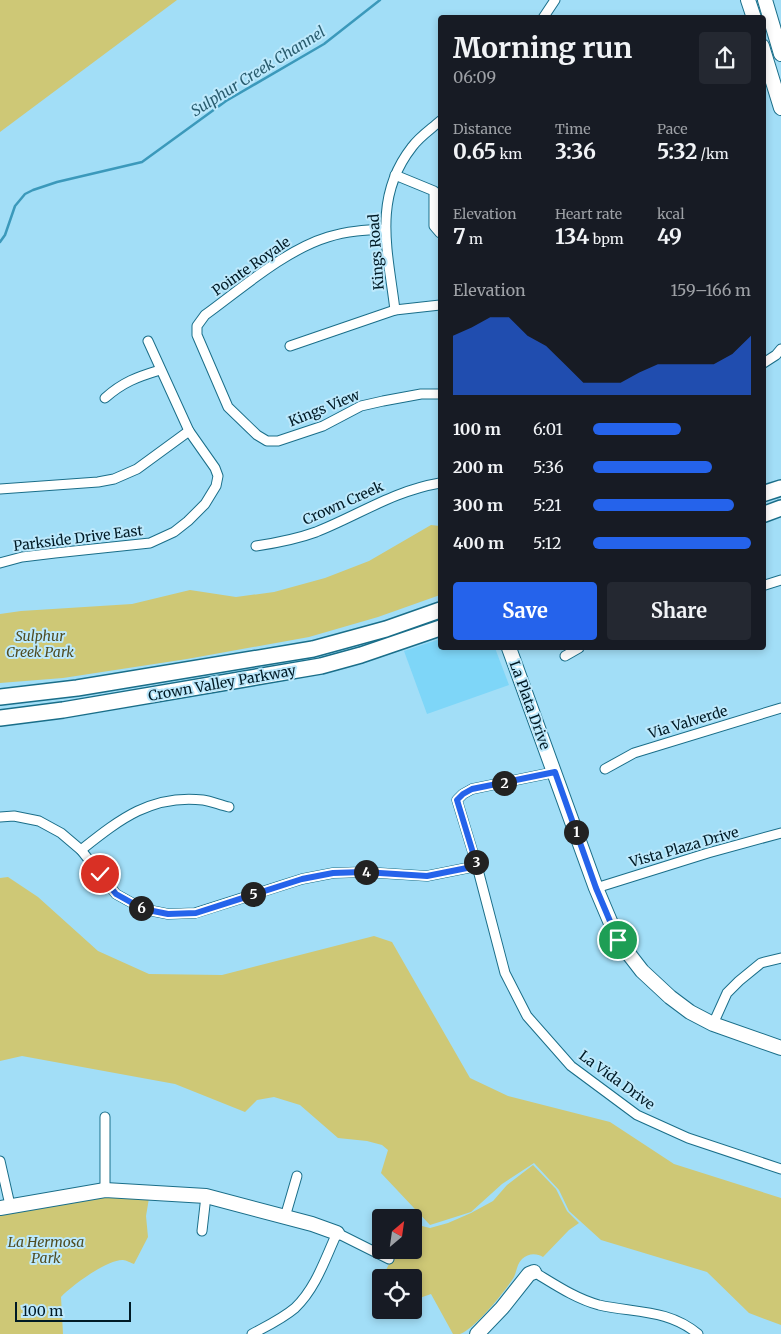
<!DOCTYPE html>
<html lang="en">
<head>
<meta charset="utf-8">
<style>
	:root { --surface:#171b24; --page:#242831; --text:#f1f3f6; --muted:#9ea1a6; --accent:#2563eb }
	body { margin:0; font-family:Merriweather,serif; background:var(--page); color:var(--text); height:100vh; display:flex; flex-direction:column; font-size:19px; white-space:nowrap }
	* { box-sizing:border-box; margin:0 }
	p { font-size:16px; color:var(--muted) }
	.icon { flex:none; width:28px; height:28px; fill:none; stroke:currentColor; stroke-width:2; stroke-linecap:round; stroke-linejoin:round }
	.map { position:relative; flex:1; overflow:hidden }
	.sheet { position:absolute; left:438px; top:15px; width:328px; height:635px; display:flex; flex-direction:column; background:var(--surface); border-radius:5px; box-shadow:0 2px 8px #0003 }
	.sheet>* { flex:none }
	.needle { width:32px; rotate:29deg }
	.fabs { position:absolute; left:372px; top:1209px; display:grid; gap:10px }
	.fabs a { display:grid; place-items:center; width:50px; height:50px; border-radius:5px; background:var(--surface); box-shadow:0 2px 8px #0003; font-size:25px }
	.scale { position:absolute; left:15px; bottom:12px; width:116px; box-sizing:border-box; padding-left:5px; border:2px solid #001a25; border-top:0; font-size:14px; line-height:18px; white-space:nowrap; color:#001a25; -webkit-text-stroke:4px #bde9fc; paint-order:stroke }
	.pin { position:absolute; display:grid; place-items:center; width:42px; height:42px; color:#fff; margin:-21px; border:2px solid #fff; border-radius:50%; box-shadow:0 1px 5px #0007 }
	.km { position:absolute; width:25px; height:25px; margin:-12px; border-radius:50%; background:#222; color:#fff; font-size:14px; line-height:25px; text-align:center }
	.round { display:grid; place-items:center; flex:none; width:52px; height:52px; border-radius:5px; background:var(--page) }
	.summary { display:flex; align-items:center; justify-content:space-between; height:85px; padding:0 15px }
	h1 { font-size:28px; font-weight:700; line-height:38px }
	.metrics { display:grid; grid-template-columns:repeat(3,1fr); gap:8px; height:85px; padding:5px 15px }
	.metrics div { display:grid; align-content:center }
	.metrics b { font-size:21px; font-weight:700 }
	.metrics small { font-size:14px; font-weight:400 }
	.metrics p { font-size:14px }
	.chart { height:140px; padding:10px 15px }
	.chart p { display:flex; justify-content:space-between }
	.chart svg { width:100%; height:90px; margin-top:5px; fill:var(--accent); opacity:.7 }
	.primary-button { display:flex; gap:10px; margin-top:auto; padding:10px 15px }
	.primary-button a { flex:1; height:58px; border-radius:5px; background:var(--accent); color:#fff; font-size:20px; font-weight:700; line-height:58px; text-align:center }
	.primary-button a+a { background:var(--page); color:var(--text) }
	ul { padding:0 15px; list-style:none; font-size:16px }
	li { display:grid; grid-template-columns:80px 60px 1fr; align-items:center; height:38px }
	li i { height:12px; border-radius:6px; background:var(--accent) }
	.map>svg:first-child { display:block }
	.built { fill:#7ed6f8 }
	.green { fill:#cec876 }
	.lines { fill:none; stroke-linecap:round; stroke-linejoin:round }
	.stream { stroke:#3b99bb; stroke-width:2.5 }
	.street-casing { stroke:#1a6e89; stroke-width:11 }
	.secondary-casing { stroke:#1a6e89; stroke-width:16 }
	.primary-casing { stroke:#1a6e89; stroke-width:18 }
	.street { stroke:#fff; stroke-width:9 }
	.secondary { stroke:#fff; stroke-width:14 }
	.primary { stroke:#fff; stroke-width:15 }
	.route-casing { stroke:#fff; stroke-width:10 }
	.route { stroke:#2563eb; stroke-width:6 }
	.labels { text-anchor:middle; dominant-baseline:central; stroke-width:4; stroke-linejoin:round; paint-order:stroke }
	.street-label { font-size:14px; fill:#001a25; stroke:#bde9fc }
	.park-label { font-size:14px; font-style:italic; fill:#504d23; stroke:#bde9fc }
	.water-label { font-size:15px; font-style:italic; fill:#295c6e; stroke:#bde9fc }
</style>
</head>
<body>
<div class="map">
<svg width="781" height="1334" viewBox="0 0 781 1334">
	<rect width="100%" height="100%" fill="#a2def7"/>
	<polygon class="built" points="440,639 440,648 495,648 509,685 427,714 404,651"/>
	<g class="green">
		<polygon points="0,0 177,0 0,132"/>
		<polygon points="431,525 440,526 440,595 378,617 309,637 187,659 63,678 0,683 0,614 21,611 132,604 190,590 236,597 274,592 325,578 369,561"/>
		<polygon points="8,877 38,897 98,951 149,974 222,975 374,936 392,942 470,1078 508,1096 610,1122 674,1164 781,1198 781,1325 749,1313 707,1272 601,1240 569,1211 559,1190 534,1163 502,1184 471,1212 430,1225 381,1173 388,1150 382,1145 367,1141 338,1138 300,1105 274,1097 257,1100 245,1112 175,1084 22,1056 0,1061 0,878"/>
		<path d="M533,1165l23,24 11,22 12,12 -10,7 -26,27c-6,-4 -15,-4 -21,2 -5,5 -5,11 -8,18 -8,13 -39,52 -54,57 0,0 -7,0 -7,0l-22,-40 -17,6v-22h-32l14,-28h18v-26l16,4 18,-5 23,-10 22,-12 14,-16z"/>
		<path d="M90,1198h59l-3,18 2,21 -14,27c-3,-1 -8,-4 -11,-4 -15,-1 -52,26 -62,37l2,37h-63v-120z"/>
	</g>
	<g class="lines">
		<polyline class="stream" points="0,242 5,235 15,206 25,194 33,190 57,182 142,162 226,101 324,44 380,0"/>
		<defs>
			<g id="street">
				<polyline points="543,18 555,0"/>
				<polyline points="395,175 434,191 434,226 440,233"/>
				<path d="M385,229c-19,1 -38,2 -57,8 -43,13 -87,52 -123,78l-8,11v9l31,72 29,28 10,6h11l45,-15 38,-20 22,-5 38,-7h19"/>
				<path d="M395,310c-7,-58 -23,-112 17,-163 7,-10 19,-18 28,-26"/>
				<polyline points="290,346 395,310 440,305"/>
				<polyline points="762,364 776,355 781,349"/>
				<path d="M105,398c18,-16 32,-21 55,-28"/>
				<polyline points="0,489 98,482 114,479 137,469 189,431"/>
				<path d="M256,546c20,-3 41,-7 60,-14 43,-17 77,-41 124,-49"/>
				<polyline points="0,563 22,557 55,553 150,543 174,532 188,521 205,504 216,486 218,476 215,468 189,431 148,341"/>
				<polyline points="762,586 781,580"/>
				<polyline points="565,656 579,648"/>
				<polyline points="605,769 634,753 781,708"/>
				<polyline points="555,772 472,789 463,794 457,800 477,866 505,973 527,1016 571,1066 637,1115 688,1138 781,1169"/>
				<polyline points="0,817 14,816 39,821 61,833 81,850 116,894 143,909 168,914 195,913 302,879 333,873 364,872 427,876 477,866"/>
				<path d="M81,850c38,-30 70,-56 122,-50 8,1 17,5 26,7"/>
				<polyline points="596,888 708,853 781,833"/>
				<polyline points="713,1024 727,993 739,981 761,963 781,958"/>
				<polyline points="105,1117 105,1190"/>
				<polyline points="0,1161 10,1205"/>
				<polyline points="285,1217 297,1176"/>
				<polyline points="202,1231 206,1196"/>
				<path d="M534,1272c20,12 42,27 65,33 36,8 69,4 99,29"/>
				<path d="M252,1334c15,-8 30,-15 43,-26 21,-20 30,-49 42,-75l52,26"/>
			</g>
			<g id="secondary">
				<polyline points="748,0 754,18"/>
				<polyline points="765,0 781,54"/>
				<polyline points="762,46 781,108"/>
				<polyline points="509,648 596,888 618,940 642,971 670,997 690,1012 713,1024 781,1048"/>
				<polyline points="0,1208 105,1190 206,1196 312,1224 337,1233"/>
				<polyline points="477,1334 502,1308 529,1274 534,1272"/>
			</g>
			<g id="primary">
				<polyline points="762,494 781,488"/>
				<polyline points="762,515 781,508"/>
				<polyline points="0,697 77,688 313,649 386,629 440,610"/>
				<polyline points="0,718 63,710 321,666 361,655 440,628"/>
			</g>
		</defs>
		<use href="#street" class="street-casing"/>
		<use href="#secondary" class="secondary-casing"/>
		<use href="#primary" class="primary-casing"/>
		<use href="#street" class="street"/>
		<use href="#secondary" class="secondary"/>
		<use href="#primary" class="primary"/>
	</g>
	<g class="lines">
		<defs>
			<polyline id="route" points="100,874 116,894 143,909 168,914 196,913 302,879 333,873 364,872 427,876 477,866 457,800 463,794 472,789 555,772 596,888 618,940"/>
		</defs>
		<use href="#route" class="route-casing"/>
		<use href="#route" class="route"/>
	</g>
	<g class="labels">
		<g class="street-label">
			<text transform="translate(376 252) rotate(-94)">Kings Road</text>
			<text transform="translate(251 266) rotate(-35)">Pointe Royale</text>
			<text transform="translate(324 408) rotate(-22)">Kings View</text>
			<text transform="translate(343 503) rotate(-24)">Crown Creek</text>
			<text transform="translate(78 538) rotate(-7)">Parkside Drive East</text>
			<text transform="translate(222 683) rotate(-10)">Crown Valley Parkway</text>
			<text transform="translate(530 705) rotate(70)">La Plata Drive</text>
			<text transform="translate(688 722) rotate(-17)">Via Valverde</text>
			<text transform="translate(684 847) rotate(-16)">Vista Plaza Drive</text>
			<text transform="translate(617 1080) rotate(36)">La Vida Drive</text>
		</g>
		<g class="park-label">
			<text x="40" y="636">Sulphur<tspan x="40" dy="16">Creek Park</tspan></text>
			<text x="46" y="1242">La Hermosa<tspan x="46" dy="16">Park</tspan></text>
		</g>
		<g class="water-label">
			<text transform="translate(258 71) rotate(-32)">Sulphur Creek Channel</text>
		</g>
	</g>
</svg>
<div class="fabs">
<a><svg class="needle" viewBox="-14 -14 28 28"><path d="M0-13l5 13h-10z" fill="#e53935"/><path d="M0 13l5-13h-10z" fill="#9ea1a6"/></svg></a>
<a><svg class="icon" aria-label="locate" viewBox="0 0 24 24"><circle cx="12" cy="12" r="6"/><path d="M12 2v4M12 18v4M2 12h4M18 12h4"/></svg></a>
</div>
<div class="scale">100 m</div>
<div class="pin" style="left:618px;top:940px;background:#1e9e55"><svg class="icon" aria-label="arrive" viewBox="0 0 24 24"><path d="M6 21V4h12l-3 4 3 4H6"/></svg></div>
<div class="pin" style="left:100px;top:874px;background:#d93025"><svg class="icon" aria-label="check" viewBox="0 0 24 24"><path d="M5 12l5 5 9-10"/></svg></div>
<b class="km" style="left:576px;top:832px">1</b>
<b class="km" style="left:504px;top:783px">2</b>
<b class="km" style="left:476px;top:862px">3</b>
<b class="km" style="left:366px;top:872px">4</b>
<b class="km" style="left:253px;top:894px">5</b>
<b class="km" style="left:141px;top:908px">6</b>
<section class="sheet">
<div class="summary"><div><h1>Morning run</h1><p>06:09</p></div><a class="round"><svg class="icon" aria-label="share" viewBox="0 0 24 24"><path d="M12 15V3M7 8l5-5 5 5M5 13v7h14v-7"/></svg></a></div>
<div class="metrics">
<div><p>Distance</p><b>0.65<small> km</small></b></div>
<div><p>Time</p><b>3:36</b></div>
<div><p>Pace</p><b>5:32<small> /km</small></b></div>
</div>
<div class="metrics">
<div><p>Elevation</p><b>7<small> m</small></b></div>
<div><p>Heart rate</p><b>134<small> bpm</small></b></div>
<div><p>kcal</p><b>49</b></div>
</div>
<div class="chart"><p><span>Elevation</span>159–166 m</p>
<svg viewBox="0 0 160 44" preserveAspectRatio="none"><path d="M0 44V15L10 11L20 6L30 6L40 15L50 20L60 29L70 38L80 38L90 38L100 33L110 29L120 29L130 29L140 29L150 24L160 15V44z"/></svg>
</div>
<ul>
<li><b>100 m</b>6:01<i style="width:56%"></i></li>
<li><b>200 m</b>5:36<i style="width:75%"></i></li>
<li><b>300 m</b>5:21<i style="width:89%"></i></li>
<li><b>400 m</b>5:12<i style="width:100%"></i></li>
</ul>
<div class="primary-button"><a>Save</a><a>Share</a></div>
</section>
</div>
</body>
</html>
